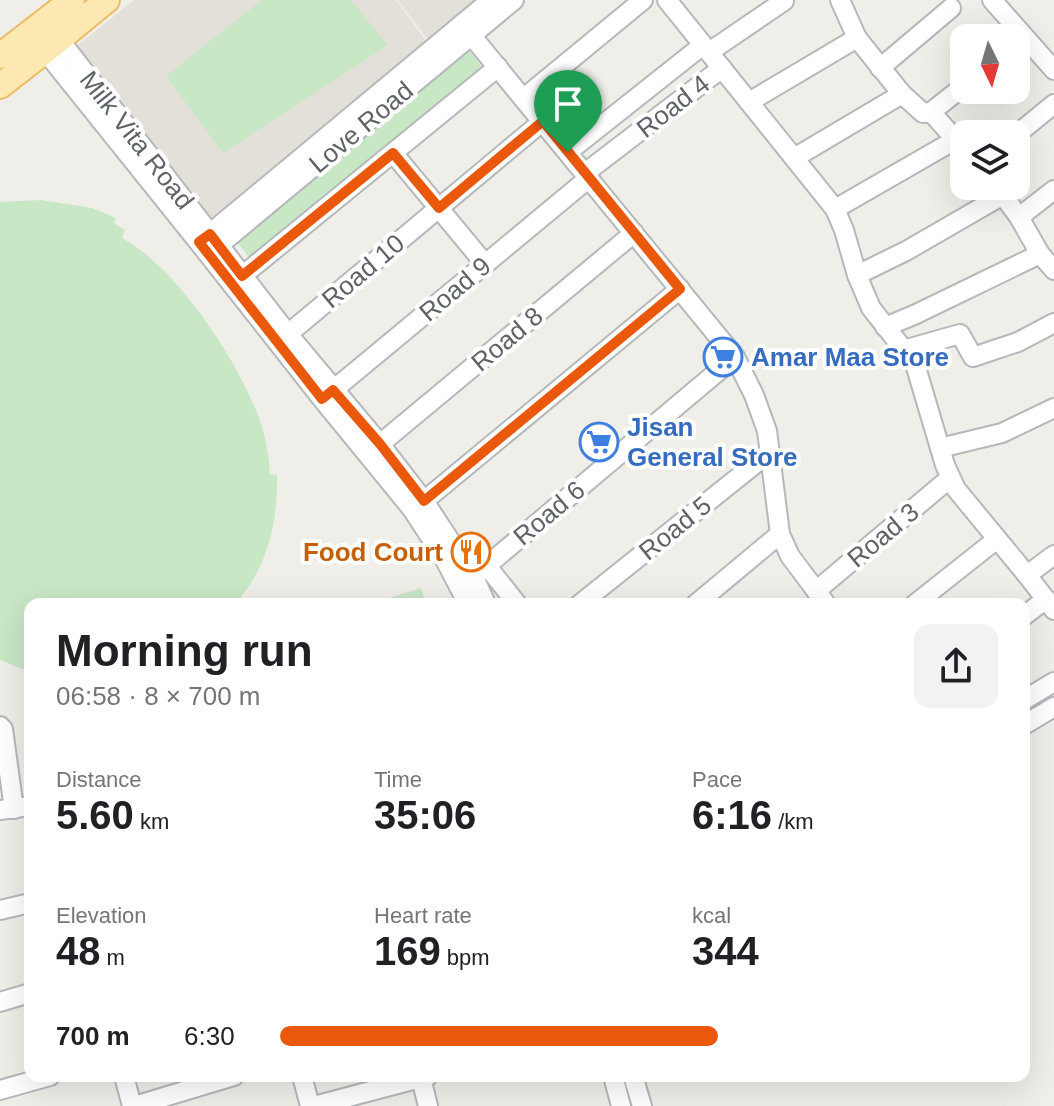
<!DOCTYPE html>
<html lang="en">
<head>
<meta charset="utf-8">
<style>
	:root { --surface:#fff; --page:#f2f2f2; --text:#202124; --muted:#757577; --accent:#ea580c }
	body { margin:0; font-family:Helvetica,sans-serif; background:var(--page); color:var(--text); height:100vh; display:flex; flex-direction:column; font-size:30px; white-space:nowrap }
	* { box-sizing:border-box; margin:0 }
	p { font-size:26px; color:var(--muted) }
	.icon { flex:none; width:44px; height:44px; fill:none; stroke:currentColor; stroke-width:2; stroke-linecap:round; stroke-linejoin:round }
	.map { position:relative; flex:1; overflow:hidden }
	.sheet { position:absolute; left:24px; top:598px; width:1006px; height:484px; display:flex; flex-direction:column; background:var(--surface); border-radius:16px; box-shadow:0 8px 32px #0002 }
	.sheet>* { flex:none }
	.needle { width:52px; rotate:175deg }
	.buttons { position:absolute; left:950px; top:24px; display:grid; gap:16px }
	.buttons a { display:grid; place-items:center; width:80px; height:80px; border-radius:16px; background:var(--surface); box-shadow:0 8px 32px #0002; font-size:40px }
	.pin { position:absolute; display:grid; place-items:center; width:68px; height:68px; color:#fff; margin:-82px -34px; border-radius:50% 50% 50% 0; rotate:-45deg; box-shadow:0 0 8px #0007 }
	.pin .icon { rotate:45deg }
	.round { display:grid; place-items:center; flex:none; width:84px; height:84px; border-radius:16px; background:var(--page) }
	.headline { display:flex; align-items:center; justify-content:space-between; height:136px; padding:0 32px }
	h1 { font-size:44px; font-weight:800; line-height:60px }
	.stats { display:grid; grid-template-columns:repeat(3,1fr); gap:12px; height:136px; padding:8px 32px }
	.stats div { display:grid; align-content:center }
	.stats b { font-size:40px; font-weight:800 }
	.stats small { font-size:22px; font-weight:400 }
	.stats p { font-size:22px }
	ul { padding:0 32px; list-style:none; font-size:26px }
	li { display:grid; grid-template-columns:128px 96px 1fr; align-items:center; height:60px }
	li i { height:20px; border-radius:10px; background:var(--accent) }
	.map>svg:first-child { display:block }
	.education { fill:#e3dfd9 }
	.green { fill:#c8e7c5 }
	.lines { fill:none; stroke-linecap:round; stroke-linejoin:round }
	.minor-casing { stroke:#b5b8bb; stroke-width:22 }
	.major-casing { stroke:#edba64; stroke-width:28 }
	.minor { stroke:#fff; stroke-width:18 }
	.major { stroke:#fce9b1; stroke-width:24 }
	.route-casing { stroke:#fff; stroke-width:16 }
	.route { stroke:#ea580c; stroke-width:10 }
	.labels { text-anchor:middle; dominant-baseline:central; stroke-width:8; stroke-linejoin:round; paint-order:stroke }
	.street-label { font-size:26px; fill:#5f6367; stroke:#fff }
	.shop-label { font-size:26px; font-weight:bold; fill:#366cbe; stroke:#fff; text-anchor:start }
	.food-label { font-size:26px; font-weight:bold; fill:#c56008; stroke:#fff; text-anchor:end }
</style>
</head>
<body>
<div class="map">
<svg width="1054" height="1106" viewBox="0 0 1054 1106">
	<rect width="100%" height="100%" fill="#f0eee8"/>
	<g class="education">
		<polygon points="134,0 396,0 432,49 211,234 76,47"/>
		<polygon points="398,0 490,0 434,48"/>
	</g>
	<g class="green">
		<polygon points="262,0 351,0 388,45 223,153 166,76"/>
		<polygon points="469,50 484,70 251,260 238,243"/>
		<path d="M41,200l51,8 24,10 -2,5 11,7 -3,8c56,30 121,129 140,189 5,16 7,32 8,48l7,-1c1,48 -9,93 -42,130h-205v68l-30,-12v-458z"/>
		<polygon points="421,588 426,604 370,604"/>
	</g>
	<g class="lines">
		<defs>
			<g id="minor">
				<polyline points="667,0 835,209 844,230 857,275 871,308 915,364 945,465 956,489 1027,575 1054,610"/>
				<polyline points="992,0 1054,70"/>
				<polyline points="462,24 735,357 754,395 767,431 780,534 790,556 826,604"/>
				<polyline points="52,30 288,334 380,444 424,501 474,577 486,604"/>
				<polyline points="857,38 902,94 923,113 931,112 964,86"/>
				<polyline points="38,42 208,254 322,399 412,509 444,558 468,604"/>
				<polyline points="709,52 784,1"/>
				<polyline points="880,68 951,8"/>
				<polyline points="524,98 643,0"/>
				<polyline points="749,102 857,38 840,0"/>
				<polyline points="931,112 964,149"/>
				<polyline points="1016,135 1054,104"/>
				<polyline points="568,152 703,45"/>
				<polyline points="393,153 485,264"/>
				<polyline points="794,158 902,94"/>
				<polyline points="585,173 722,68"/>
				<polyline points="996,186 1019,217 1040,254 1054,270"/>
				<polyline points="835,209 955,140"/>
				<polyline points="1019,217 1054,190"/>
				<polyline points="201,241 491,0"/>
				<polyline points="212,251 514,0"/>
				<polyline points="857,275 906,251 1003,195"/>
				<polyline points="242,276 498,67"/>
				<polyline points="885,327 914,315 1040,254"/>
				<polyline points="288,334 543,121"/>
				<polyline points="903,350 960,334 973,357 1018,342 1054,323"/>
				<polyline points="326,396 589,178"/>
				<polyline points="380,444 634,233"/>
				<polyline points="940,448 1002,433 1054,408"/>
				<polyline points="424,501 680,289"/>
				<polyline points="487,566 517,604"/>
				<polyline points="1027,575 1054,555"/>
				<polyline points="465,584 735,357"/>
				<polyline points="816,591 950,478"/>
				<polyline points="580,604 770,452"/>
				<polyline points="696,604 780,534"/>
				<polyline points="915,604 997,539"/>
				<polyline points="1024,616 1046,599"/>
				<polyline points="1024,700 1054,682"/>
				<polyline points="1024,725 1054,707"/>
				<polyline points="0,726 3,729 14,809"/>
				<polyline points="0,810 30,806"/>
				<polyline points="0,910 30,903"/>
				<polyline points="0,1002 30,993"/>
				<polyline points="124,1076 132,1106"/>
				<polyline points="302,1076 310,1106"/>
				<polyline points="613,1076 621,1106"/>
				<polyline points="633,1076 642,1106"/>
				<polyline points="421,1078 428,1106"/>
				<polyline points="0,1090 50,1076"/>
				<polyline points="134,1106 234,1076"/>
				<polyline points="314,1106 428,1076"/>
			</g>
			<g id="major">
				<polyline points="0,56 72,0"/>
				<polyline points="0,86 45,51 107,0"/>
			</g>
		</defs>
		<use href="#minor" class="minor-casing"/>
		<use href="#major" class="major-casing"/>
		<use href="#minor" class="minor"/>
		<use href="#major" class="major"/>
	</g>
	<g class="lines">
		<defs>
			<polygon id="route" points="543,121 680,289 424,501 380,444 333,390 322,399 199,242 210,234 242,276 393,153 439,208"/>
		</defs>
		<use href="#route" class="route-casing"/>
		<use href="#route" class="route"/>
	</g>
	<defs>
		<symbol id="supermarket-ring" viewBox="-11 -11 22 22"><circle r="9.5" fill="#fff" stroke="#3f7fe0" stroke-width="1.5"/><path d="M-6-5.5h2.5l.6 2H6L4.5 2H-2.5L-4.4-4H-6ZM-1.5 3.2a1.3 1.3 0 1 0 .1 0ZM3 3.2a1.3 1.3 0 1 0 .1 0Z" fill="#3f7fe0"/></symbol>
		<symbol id="restaurant-ring" viewBox="-11 -11 22 22"><circle r="9.5" fill="#fff" stroke="#e8710a" stroke-width="1.5"/><path d="M-5-6h1v4h1v-4h1v4h1v-4h1v5L-1.5 .5V6h-2V.5L-5-1ZM5-6V6H3V1.5H1.5Q1.5-4 5-6Z" fill="#e8710a"/></symbol>
	</defs>
	<g fill-rule="evenodd">
		<use href="#supermarket-ring" x="701" y="335" width="44" height="44"/>
		<use href="#supermarket-ring" x="577" y="420" width="44" height="44"/>
		<use href="#restaurant-ring" x="449" y="530" width="44" height="44"/>
	</g>
	<g class="labels">
		<g class="street-label">
			<text transform="translate(673 106) rotate(-38)">Road 4</text>
			<text transform="translate(361 127) rotate(-40)">Love Road</text>
			<text transform="translate(137 140) rotate(52)">Milk Vita Road</text>
			<text transform="translate(363 271) rotate(-40)">Road 10</text>
			<text transform="translate(455 289) rotate(-40)">Road 9</text>
			<text transform="translate(507 339) rotate(-40)">Road 8</text>
			<text transform="translate(549 513) rotate(-40)">Road 6</text>
			<text transform="translate(675 528) rotate(-39)">Road 5</text>
			<text transform="translate(883 535) rotate(-40)">Road 3</text>
		</g>
		<g class="shop-label">
			<text x="751" y="357">Amar Maa Store</text>
			<text x="627" y="427">Jisan<tspan x="627" dy="30">General Store</tspan></text>
		</g>
		<g class="food-label">
			<text x="443" y="552">Food Court</text>
		</g>
	</g>
</svg>
<div class="buttons">
<a><svg class="needle" viewBox="-14 -14 28 28"><path d="M0-13l5 13h-10z" fill="#e53935"/><path d="M0 13l5-13h-10z" fill="#757577"/></svg></a>
<a><svg class="icon" aria-label="layers" viewBox="0 0 24 24"><path d="M12 4l9 5-9 5-9-5zM3 14l9 5 9-5"/></svg></a>
</div>
<div class="pin" style="left:568px;top:152px;background:#1e9e55"><svg class="icon" aria-label="arrive" viewBox="0 0 24 24"><path d="M6 21V4h12l-3 4 3 4H6"/></svg></div>
<section class="sheet">
<div class="headline"><div><h1>Morning run</h1><p>06:58 · 8 × 700 m</p></div><a class="round"><svg class="icon" aria-label="share" viewBox="0 0 24 24"><path d="M12 15V3M7 8l5-5 5 5M5 13v7h14v-7"/></svg></a></div>
<div class="stats">
<div><p>Distance</p><b>5.60<small> km</small></b></div>
<div><p>Time</p><b>35:06</b></div>
<div><p>Pace</p><b>6:16<small> /km</small></b></div>
</div>
<div class="stats">
<div><p>Elevation</p><b>48<small> m</small></b></div>
<div><p>Heart rate</p><b>169<small> bpm</small></b></div>
<div><p>kcal</p><b>344</b></div>
</div>
<ul>
<li><b>700 m</b>6:30<i style="width:61%"></i></li>
</ul>
</section>
</div>
</body>
</html>
